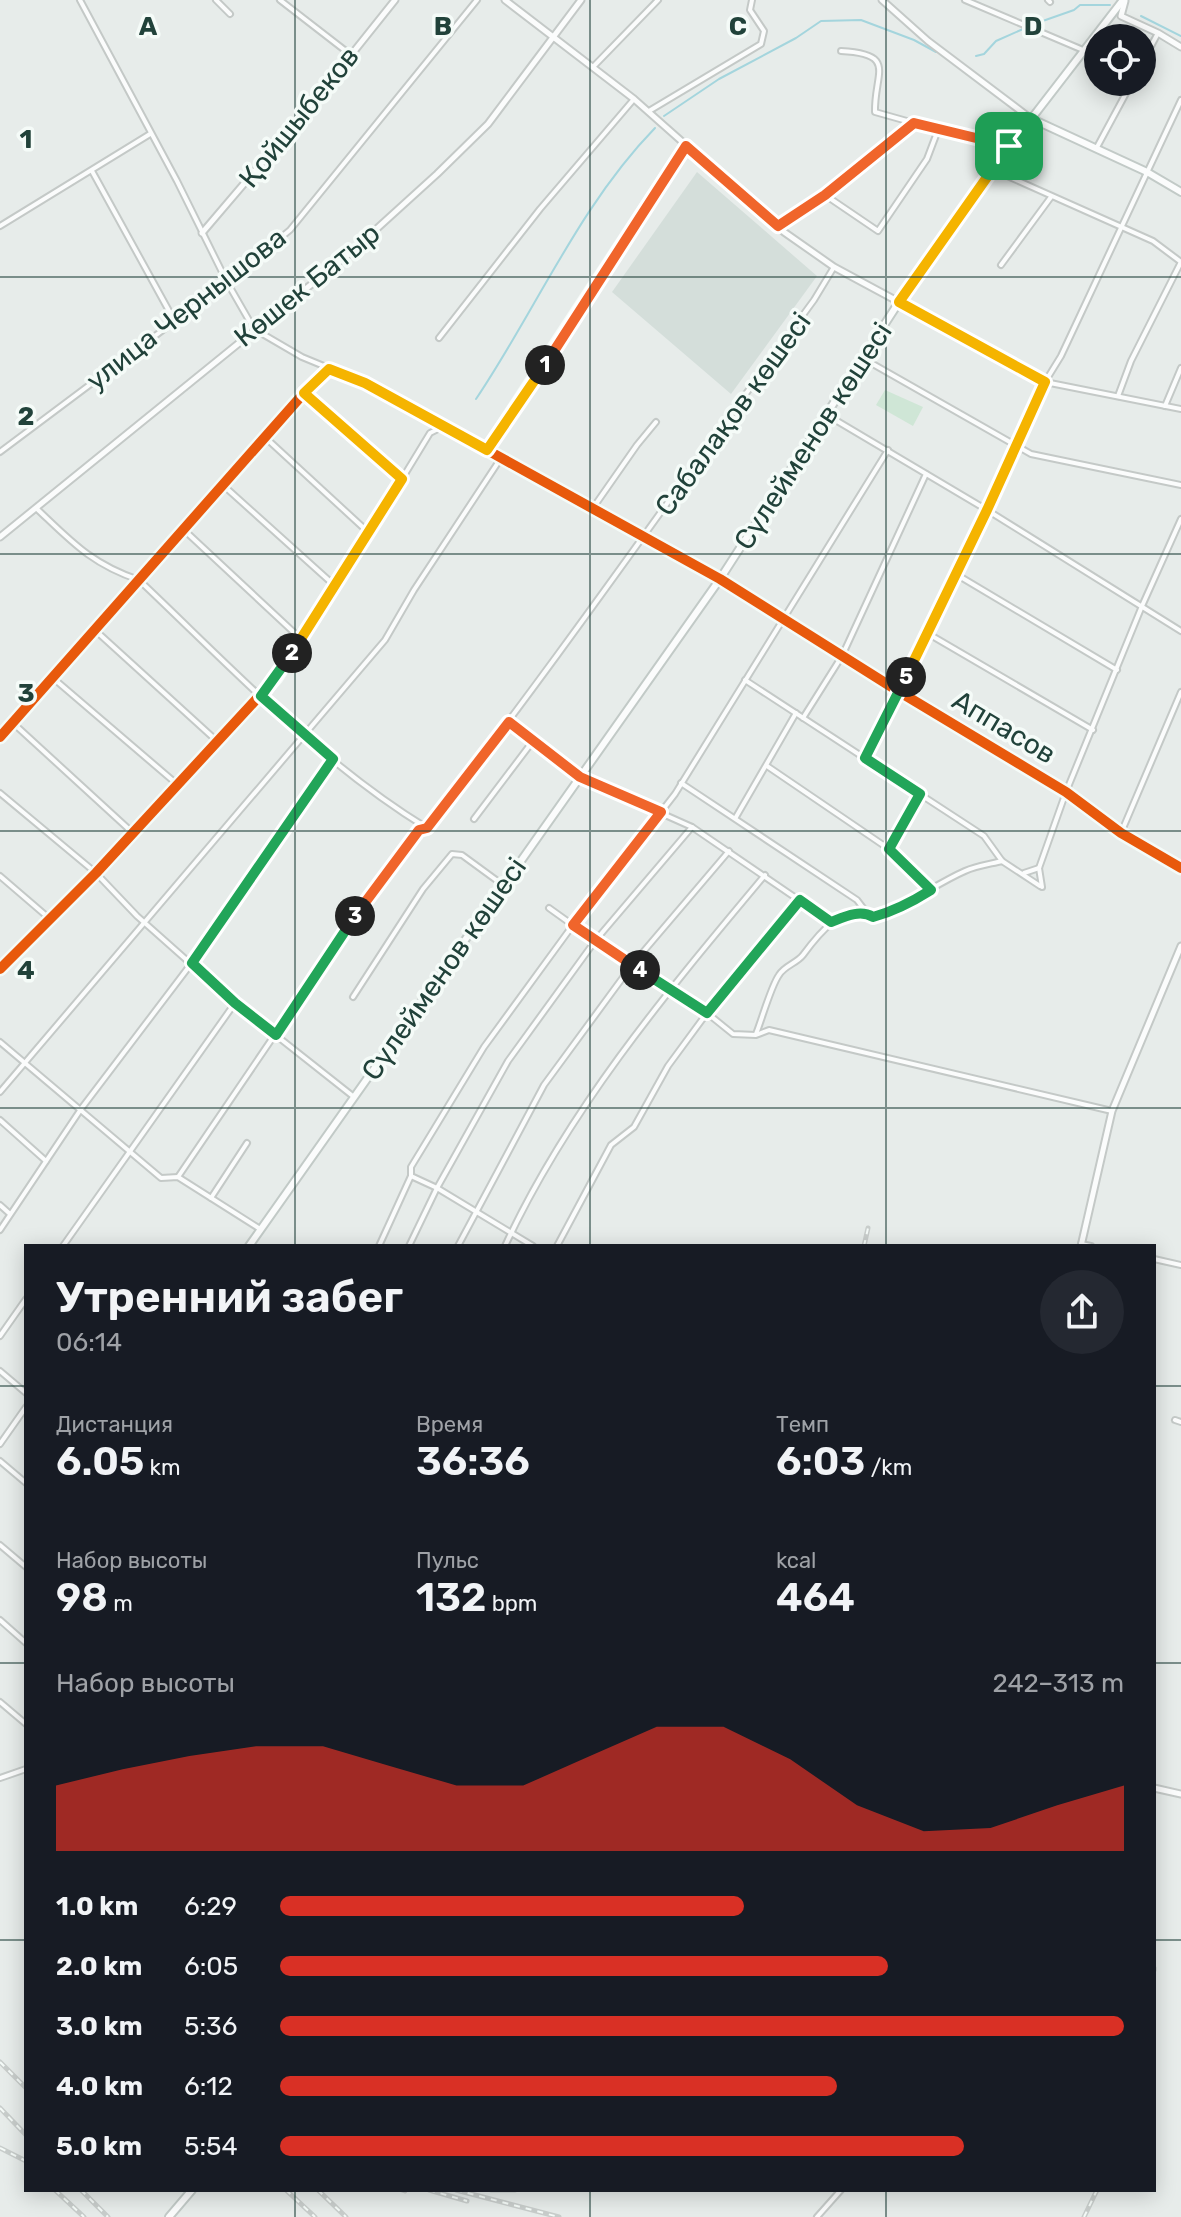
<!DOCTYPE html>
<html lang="ru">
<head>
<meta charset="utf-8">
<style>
	:root { --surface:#171b24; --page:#242831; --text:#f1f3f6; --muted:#9ea1a6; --accent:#d93025 }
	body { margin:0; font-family:Rubik,sans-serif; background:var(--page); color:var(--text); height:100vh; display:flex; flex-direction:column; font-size:30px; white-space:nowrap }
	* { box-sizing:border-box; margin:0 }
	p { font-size:26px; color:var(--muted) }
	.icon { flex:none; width:44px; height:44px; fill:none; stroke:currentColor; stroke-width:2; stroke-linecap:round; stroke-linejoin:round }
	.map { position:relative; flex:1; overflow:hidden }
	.drawer { position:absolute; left:24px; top:1244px; width:1132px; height:948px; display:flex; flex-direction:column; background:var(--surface); border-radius:0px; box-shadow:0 4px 20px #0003 }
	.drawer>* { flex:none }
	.fabs { position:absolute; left:1084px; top:24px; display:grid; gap:16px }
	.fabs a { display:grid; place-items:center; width:72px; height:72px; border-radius:50%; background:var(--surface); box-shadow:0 4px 20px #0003; font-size:40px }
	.pin { position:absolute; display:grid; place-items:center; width:68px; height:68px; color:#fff; margin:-34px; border-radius:16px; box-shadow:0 4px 12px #0006 }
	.km { position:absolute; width:40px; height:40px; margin:-20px; border-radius:50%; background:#222; color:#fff; font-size:22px; line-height:40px; text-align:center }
	.round { display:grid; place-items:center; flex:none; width:84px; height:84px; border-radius:42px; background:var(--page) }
	.head { display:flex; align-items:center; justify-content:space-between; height:136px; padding:0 32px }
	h1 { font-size:44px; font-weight:600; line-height:60px }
	.metrics { display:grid; grid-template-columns:repeat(3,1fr); gap:12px; height:136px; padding:8px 32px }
	.metrics div { display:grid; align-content:center }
	.metrics b { font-size:40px; font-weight:600 }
	.metrics small { font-size:22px; font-weight:400 }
	.metrics p { font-size:22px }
	.chart { height:224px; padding:16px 32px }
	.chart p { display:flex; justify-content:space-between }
	.chart svg { width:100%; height:144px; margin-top:8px; fill:var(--accent); opacity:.7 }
	ul { padding:0 32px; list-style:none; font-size:26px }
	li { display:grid; grid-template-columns:128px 96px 1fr; align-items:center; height:60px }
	li i { height:20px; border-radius:10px; background:var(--accent) }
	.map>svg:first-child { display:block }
	.built { fill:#d4deda }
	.green { fill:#cfe6d6 }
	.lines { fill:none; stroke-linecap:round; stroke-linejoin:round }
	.stream { stroke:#a4d5dd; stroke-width:2 }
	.minor-casing { stroke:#c4c9c7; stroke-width:8 }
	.tertiary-casing { stroke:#c4c9c7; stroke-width:9 }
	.secondary-casing { stroke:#c2cac7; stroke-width:10 }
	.minor { stroke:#fbfcfc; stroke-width:4 }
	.tertiary { stroke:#fbfcfc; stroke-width:5 }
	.secondary { stroke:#fbfcfc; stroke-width:6 }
	.rail-casing { stroke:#c8cdcb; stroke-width:5 }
	.rail { stroke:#f5fbf8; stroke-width:2; stroke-dasharray:6; stroke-linecap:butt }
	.cycleway-casing { stroke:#f5fbf8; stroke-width:15 }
	.cycleway { stroke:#e8590c; stroke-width:10 }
	.split-1-casing { stroke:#fff; stroke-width:16 }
	.split-2-casing { stroke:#fff; stroke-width:16 }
	.split-3-casing { stroke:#fff; stroke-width:16 }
	.split-4-casing { stroke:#fff; stroke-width:16 }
	.split-5-casing { stroke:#fff; stroke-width:16 }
	.split-6-casing { stroke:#fff; stroke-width:16 }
	.split-1 { stroke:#f0652b; stroke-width:10 }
	.split-2 { stroke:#f5b400; stroke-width:10 }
	.split-3 { stroke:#22a559; stroke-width:10 }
	.split-4 { stroke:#f0652b; stroke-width:10 }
	.split-5 { stroke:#22a559; stroke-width:10 }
	.split-6 { stroke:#f5b400; stroke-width:10 }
	.grid { fill:none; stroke:#21423a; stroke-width:2; stroke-opacity:0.55 }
	.labels { text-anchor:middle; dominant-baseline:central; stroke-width:7; stroke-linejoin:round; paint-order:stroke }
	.street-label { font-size:28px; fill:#21423a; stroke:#f5fbf8 }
	.grid-label { font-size:26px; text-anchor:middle; font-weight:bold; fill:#21423a; stroke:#f5fbf8; stroke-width:7; stroke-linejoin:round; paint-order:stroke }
</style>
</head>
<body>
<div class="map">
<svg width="1181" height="2217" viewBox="0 0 1181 2217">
	<rect width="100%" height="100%" fill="#e7ecea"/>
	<polygon class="built" points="697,172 817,276 731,394 612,292"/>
	<polygon class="green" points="885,390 923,407 913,426 876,405"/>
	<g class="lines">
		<g class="stream">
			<polyline points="1141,16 1181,36"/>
			<polyline points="1037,23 1074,10 1080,5 1110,5"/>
			<polyline points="976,56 984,54 996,41 1023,29"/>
			<polyline points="664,116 719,79 796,38 821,21 861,20 914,40 936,52"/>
			<path d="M476,399c60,-89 103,-193 179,-271"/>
		</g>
		<defs>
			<g id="minor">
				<polyline points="80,0 177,181 227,282 254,329 302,357 365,383 487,450"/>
				<polyline points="216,0 230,14"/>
				<polyline points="280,0 351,55"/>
				<polyline points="965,0 1083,50"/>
				<polyline points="1048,0 1050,2"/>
				<path d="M841,51c57,3 33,22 34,61l39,11"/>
				<polyline points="1142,63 1158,33"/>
				<polyline points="593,67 658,0"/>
				<polyline points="649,111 761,44 764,31 750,10 752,0"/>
				<polyline points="686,146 487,450 720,579"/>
				<polyline points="1096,149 1132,82"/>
				<polyline points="994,170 1153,241 1181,262"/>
				<polyline points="92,171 174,320"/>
				<polyline points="825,195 878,231 927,159 938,130"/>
				<polyline points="0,226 150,134"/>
				<polyline points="778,226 825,195 914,123 1009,146"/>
				<polyline points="1001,265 1051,197"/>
				<polyline points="899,302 1045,382 1181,409"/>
				<polyline points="439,338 540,209 634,99"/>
				<polyline points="864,359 1031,454 1181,485"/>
				<polyline points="304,393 328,369"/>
				<polyline points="1118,396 1131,361 1181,262"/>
				<polyline points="1165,406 1181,368"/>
				<polyline points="827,415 987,510 1181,631"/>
				<polyline points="267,439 368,532"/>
				<polyline points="0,452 227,282 290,230 477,0"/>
				<polyline points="402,479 430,433 442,427"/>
				<polyline points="224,486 334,585"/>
				<path d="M36,508c35,33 55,56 103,72 91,86 180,182 288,248"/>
				<polyline points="593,508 637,445 656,422"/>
				<polyline points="183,529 301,639"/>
				<polyline points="954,573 1117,670"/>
				<polyline points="96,631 218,742"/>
				<polyline points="927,633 1093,730"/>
				<polyline points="53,678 178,785"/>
				<polyline points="745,680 984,836 1002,861 1040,886"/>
				<polyline points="803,718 842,656 926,474"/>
				<polyline points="13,723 133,833"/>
				<polyline points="0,737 304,393 402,479 276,678 96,873 0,969"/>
				<polyline points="533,741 580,777 692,827 831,922"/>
				<polyline points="865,758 987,510 1045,382 1061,356 1181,100"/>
				<polyline points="767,766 889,849 930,889"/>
				<polyline points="681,783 857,900 867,913"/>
				<polyline points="0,793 96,873 137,916 235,1003 354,1097"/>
				<polyline points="736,817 796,713"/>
				<polyline points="474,819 533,741 509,722"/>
				<polyline points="1121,833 1181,692"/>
				<polyline points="889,849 920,794"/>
				<polyline points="1024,873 1039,868"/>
				<polyline points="0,876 50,919"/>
				<polyline points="1042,887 1039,868 1066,792 1142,606 1181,519"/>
				<polyline points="549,908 595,941 707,1013 733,1034 756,1035 769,1030 1112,1111"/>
				<polyline points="353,997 423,889 452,854 462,855 503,885"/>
				<path d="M756,1034c6,-15 15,-48 23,-59 5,-9 18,-12 24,-20 14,-19 42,-56 70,-38 34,-10 60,-32 92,-46 11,-5 25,-7 37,-10"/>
				<polyline points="0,1042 161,1178 178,1177 260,1229"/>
				<polyline points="0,1092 385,640 414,590 501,458"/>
				<polyline points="0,1120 46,1161"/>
				<polyline points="411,1176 437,1188 533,1246"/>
				<path d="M178,1177l189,-278 52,-69 8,-2c134,-172 258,-352 387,-528l20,-33"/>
				<polyline points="211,1198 247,1143"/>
				<polyline points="0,1205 10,1214"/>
				<polyline points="0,1230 81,1109 194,960 333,759"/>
				<polyline points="1081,1244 1091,1246"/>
				<polyline points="63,1246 235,1003"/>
				<polyline points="379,1246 411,1176 411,1167 484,1047 573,925 675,794 888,450"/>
				<polyline points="409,1246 437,1188 508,1061 595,941 692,827"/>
				<polyline points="458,1246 544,1085 632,965 729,851"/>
				<path d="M505,1246c64,-138 163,-255 260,-371"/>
				<polyline points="557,1246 611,1145 634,1127 668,1066 707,1013 800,900"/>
				<polyline points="1154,1259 1181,1265"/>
				<polyline points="0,1336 26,1299"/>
				<polyline points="0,1371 26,1393"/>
				<polyline points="1175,1420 1181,1422"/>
				<polyline points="0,1444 26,1407"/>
				<polyline points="0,1461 26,1483"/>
				<polyline points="0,1545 26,1567"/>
				<polyline points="0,1620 26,1643"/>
				<polyline points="0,1702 26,1724"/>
				<polyline points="0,1778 26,1769"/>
				<polyline points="817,2217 841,2190"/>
			</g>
			<g id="tertiary">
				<polyline points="505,0 634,99 784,232 834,267 899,302"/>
				<polyline points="882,0 928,41 1030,118"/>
				<polyline points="1125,1 1121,16 1158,33 1181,47"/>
				<polyline points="202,233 312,104 395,0"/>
				<polyline points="0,537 350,253 437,174 488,124 581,0"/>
				<polyline points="720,579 898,691 1066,792 1121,833 1181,868"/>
				<polyline points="1081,1246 1112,1111 1181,946"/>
				<polyline points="1154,1788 1181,1794"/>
			</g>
			<g id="secondary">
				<polyline points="1030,118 1147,172 1181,192"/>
				<polyline points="249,1246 720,579 899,302 971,197 1123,0"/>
				<polyline points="169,2217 192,2190"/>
			</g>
		</defs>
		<use href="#minor" class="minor-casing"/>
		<use href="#tertiary" class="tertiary-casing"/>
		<use href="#secondary" class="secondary-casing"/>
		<use href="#minor" class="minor"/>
		<use href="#tertiary" class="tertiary"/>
		<use href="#secondary" class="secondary"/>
		<defs>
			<g id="rail">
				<polyline points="864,1246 868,1228"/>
				<polyline points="1154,1970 1154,1968"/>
				<polyline points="0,2062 26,2088"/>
				<polyline points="0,2108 26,2135"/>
				<polyline points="0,2148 26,2161"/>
				<polyline points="55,2190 84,2217"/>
				<polyline points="81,2190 108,2217"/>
				<polyline points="286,2190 315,2217"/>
				<polyline points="318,2190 346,2217"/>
				<polyline points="402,2190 405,2191"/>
				<polyline points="429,2190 467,2201"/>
				<polyline points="456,2190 559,2217"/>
				<polyline points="491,2190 515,2190"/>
				<polyline points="1084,2217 1097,2190"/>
			</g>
		</defs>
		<use href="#rail" class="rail-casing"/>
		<use href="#rail" class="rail"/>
		<defs>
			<g id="cycleway">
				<polyline points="686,146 487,450 720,579 898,691 1066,792 1121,833 1181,868"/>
				<polyline points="0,737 304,393 402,479 276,678 96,873 0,969"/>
			</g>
		</defs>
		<use href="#cycleway" class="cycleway-casing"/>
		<use href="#cycleway" class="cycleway"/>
	</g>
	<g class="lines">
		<defs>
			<polyline id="split-1" points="545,365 686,146 778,226 825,195 914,123 1009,146"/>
			<polyline id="split-2" points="292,653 402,479 304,393 329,369 365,383 487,450 545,365"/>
			<polyline id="split-3" points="292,653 261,696 333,759 192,963 235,1003 276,1035 355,916"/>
			<polyline id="split-4" points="355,916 419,830 427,828 509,722 580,777 661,812 573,925 640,970"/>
			<path id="split-5" d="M640,970l67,43 93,-113 31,22c13,-5 29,-13 42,-5 22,-6 39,-15 58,-27l-42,-41 31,-55 -55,-36 41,-81"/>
			<polyline id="split-6" points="906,677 987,510 1045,382 899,302 1009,146"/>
		</defs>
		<use href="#split-1" class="split-1-casing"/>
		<use href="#split-2" class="split-2-casing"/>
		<use href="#split-3" class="split-3-casing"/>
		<use href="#split-4" class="split-4-casing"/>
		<use href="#split-5" class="split-5-casing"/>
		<use href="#split-6" class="split-6-casing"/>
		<use href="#split-1" class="split-1"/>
		<use href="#split-2" class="split-2"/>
		<use href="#split-3" class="split-3"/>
		<use href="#split-4" class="split-4"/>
		<use href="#split-5" class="split-5"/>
		<use href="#split-6" class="split-6"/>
	</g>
	<path class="grid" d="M295,0v1246M590,0v1246M886,0v1246M0,277h1181M0,554h1181M0,831h1181M0,1108h1181M0,1386h26M1154,1386h27M0,1663h26M1154,1663h27M0,1940h26M1154,1940h27M295,2190v27M590,2190v27M886,2190v27"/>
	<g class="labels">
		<g class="street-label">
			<text transform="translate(299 117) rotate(-51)">Қойшыбеков</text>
			<text transform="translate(307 285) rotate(-39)">Көшек Батыр</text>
			<text transform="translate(186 309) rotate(-38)">улица Чернышова</text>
			<text transform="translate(733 414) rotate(-54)">Сабалақов көшесі</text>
			<text transform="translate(813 436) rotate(-57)">Сүлейменов көшесі</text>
			<text transform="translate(1004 727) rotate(31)">Аппасов</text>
			<text transform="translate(444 969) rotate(-55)">Сүлейменов көшесі</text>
		</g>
	</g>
	<g class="grid-label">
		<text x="148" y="35">A</text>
		<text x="443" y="35">B</text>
		<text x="738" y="35">C</text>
		<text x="1033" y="35">D</text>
		<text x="26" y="148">1</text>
		<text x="26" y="425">2</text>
		<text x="26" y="702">3</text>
		<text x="26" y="979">4</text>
	</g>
</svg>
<div class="fabs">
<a><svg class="icon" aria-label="locate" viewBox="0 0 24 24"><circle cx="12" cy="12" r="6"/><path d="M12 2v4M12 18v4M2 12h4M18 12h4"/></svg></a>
</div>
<div class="pin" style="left:1009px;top:146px;background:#1e9e55"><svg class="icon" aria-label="arrive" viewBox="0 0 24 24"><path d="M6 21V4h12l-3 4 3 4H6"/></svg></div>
<b class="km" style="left:545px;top:365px">1</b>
<b class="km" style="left:292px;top:653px">2</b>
<b class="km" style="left:355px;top:916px">3</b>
<b class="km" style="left:640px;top:970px">4</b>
<b class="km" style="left:906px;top:677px">5</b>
<section class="drawer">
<div class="head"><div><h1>Утренний забег</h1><p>06:14</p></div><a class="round"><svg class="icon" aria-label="share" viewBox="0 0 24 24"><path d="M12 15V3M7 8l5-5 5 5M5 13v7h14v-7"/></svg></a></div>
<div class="metrics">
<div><p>Дистанция</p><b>6.05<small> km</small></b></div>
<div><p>Время</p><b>36:36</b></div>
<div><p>Темп</p><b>6:03<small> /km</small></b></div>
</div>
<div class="metrics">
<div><p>Набор высоты</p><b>98<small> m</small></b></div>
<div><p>Пульс</p><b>132<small> bpm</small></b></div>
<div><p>kcal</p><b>464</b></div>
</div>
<div class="chart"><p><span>Набор высоты</span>242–313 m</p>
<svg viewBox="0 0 160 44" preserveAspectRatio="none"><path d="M0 44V24L10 19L20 15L30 12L40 12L50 18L60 24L70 24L80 15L90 6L100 6L110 16L120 30L130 38L140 37L150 30L160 24V44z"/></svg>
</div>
<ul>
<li><b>1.0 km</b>6:29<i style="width:55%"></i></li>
<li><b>2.0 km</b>6:05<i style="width:72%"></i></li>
<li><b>3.0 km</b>5:36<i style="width:100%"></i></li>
<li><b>4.0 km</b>6:12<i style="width:66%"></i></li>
<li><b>5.0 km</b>5:54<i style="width:81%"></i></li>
</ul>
</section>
</div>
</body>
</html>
